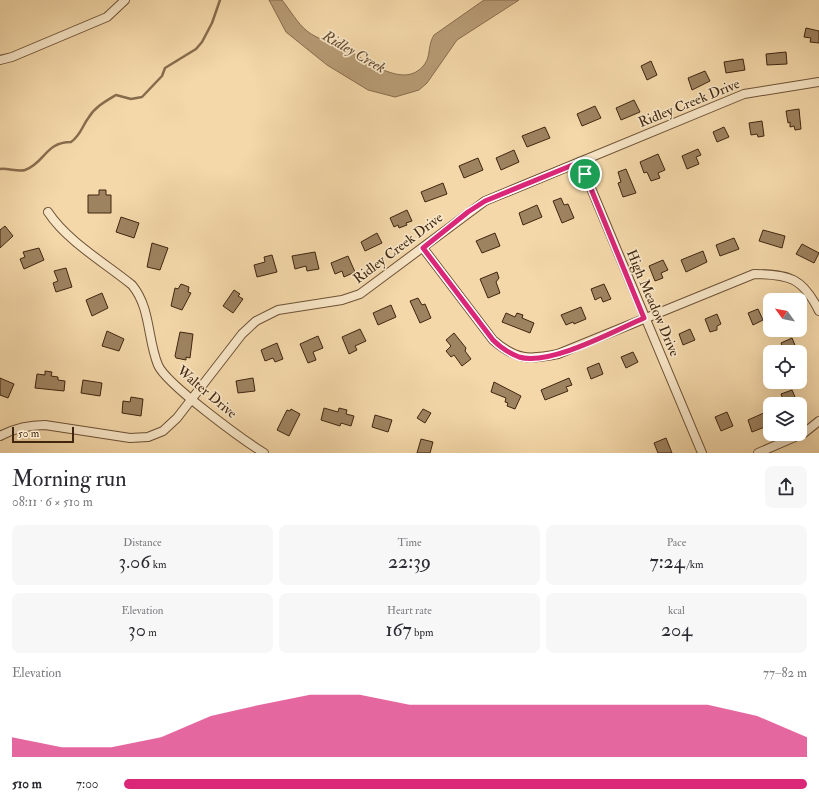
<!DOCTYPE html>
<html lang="en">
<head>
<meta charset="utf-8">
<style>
	:root { --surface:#fff; --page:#f7f7f7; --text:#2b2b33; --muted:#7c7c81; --accent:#db2777 }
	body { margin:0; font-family:"IM FELL Double Pica",serif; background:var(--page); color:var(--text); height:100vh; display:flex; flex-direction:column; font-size:15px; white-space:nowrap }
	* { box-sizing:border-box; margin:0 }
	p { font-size:13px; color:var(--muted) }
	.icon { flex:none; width:22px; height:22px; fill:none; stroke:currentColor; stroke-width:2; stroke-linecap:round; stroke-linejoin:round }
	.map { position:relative; height:453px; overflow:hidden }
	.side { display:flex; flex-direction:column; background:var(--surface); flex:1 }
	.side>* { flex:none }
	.needle { width:26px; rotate:303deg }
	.tools { position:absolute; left:763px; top:293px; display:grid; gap:8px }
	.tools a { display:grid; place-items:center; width:44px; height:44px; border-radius:8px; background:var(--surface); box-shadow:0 4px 16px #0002; font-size:20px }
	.scale { position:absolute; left:12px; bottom:10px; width:62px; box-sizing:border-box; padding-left:4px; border:2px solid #402610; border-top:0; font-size:11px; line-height:14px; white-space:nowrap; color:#402610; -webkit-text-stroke:3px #f8e6c7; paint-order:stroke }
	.pin { position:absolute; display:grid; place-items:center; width:34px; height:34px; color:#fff; margin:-17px; border:2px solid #fff; border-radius:50%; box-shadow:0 1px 4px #0007 }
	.round { display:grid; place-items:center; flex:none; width:42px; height:42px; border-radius:8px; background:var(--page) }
	.overview { display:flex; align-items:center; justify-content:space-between; height:68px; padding:0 12px }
	h1 { font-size:22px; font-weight:600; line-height:30px }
	.figures { display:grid; grid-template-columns:repeat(3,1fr); gap:6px; height:68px; padding:4px 12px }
	.figures div { display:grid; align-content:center; border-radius:8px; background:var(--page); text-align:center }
	.figures b { font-size:20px; font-weight:600 }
	.figures small { font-size:11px; font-weight:400 }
	.figures p { font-size:11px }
	.chart { height:112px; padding:8px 12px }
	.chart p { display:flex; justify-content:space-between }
	.chart svg { width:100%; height:72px; margin-top:4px; fill:var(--accent); opacity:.7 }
	ul { padding:0 12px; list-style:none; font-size:13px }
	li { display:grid; grid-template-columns:64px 48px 1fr; align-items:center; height:30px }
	li i { height:10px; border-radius:5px; background:var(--accent) }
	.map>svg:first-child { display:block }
	.water { fill:#b79b75; stroke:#876c4d }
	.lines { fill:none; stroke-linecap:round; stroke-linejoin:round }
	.stream { stroke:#876c4d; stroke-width:2.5 }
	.building { fill:#9e8360; stroke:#402610 }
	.minor-casing { stroke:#6d5236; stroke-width:10 }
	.minor { stroke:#f8e6c7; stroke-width:8 }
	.route-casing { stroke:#fff; stroke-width:8 }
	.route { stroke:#db2777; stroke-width:5 }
	.labels { text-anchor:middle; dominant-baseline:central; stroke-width:3.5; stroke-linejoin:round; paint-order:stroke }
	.street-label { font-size:14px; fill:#402610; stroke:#f8e6c7 }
	.water-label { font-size:15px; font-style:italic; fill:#64492e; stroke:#f8e6c7 }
</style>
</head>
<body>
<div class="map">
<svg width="819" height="453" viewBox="0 0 819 453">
	<rect width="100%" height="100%" fill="#f4d8a9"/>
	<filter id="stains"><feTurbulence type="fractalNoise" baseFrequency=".005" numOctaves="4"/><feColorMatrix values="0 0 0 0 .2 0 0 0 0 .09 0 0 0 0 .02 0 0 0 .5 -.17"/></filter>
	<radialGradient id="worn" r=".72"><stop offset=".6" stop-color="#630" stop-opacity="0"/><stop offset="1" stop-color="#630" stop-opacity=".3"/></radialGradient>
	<path class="water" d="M269,0h13c8,10 16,24 25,31 11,9 27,12 39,18 18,10 53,37 73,21 14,-11 7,-22 15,-35l50,-35h35l-62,40 -30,43 -8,7 -24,7 -27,-7 -41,-25 -41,-33z"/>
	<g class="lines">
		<path class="stream" d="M0,169c8,-1 18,3 25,1 20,-7 20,-28 46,-28 10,-7 11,-16 18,-25 6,-10 17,-16 27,-22l15,4 11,-2 20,-21 3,-8 31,-19 6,-7 10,-19 8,-23"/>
	</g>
	<g class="building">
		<polygon points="806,28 819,31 819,43 810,42 811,38 804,37"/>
		<polygon points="786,52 787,64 767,65 766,54"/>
		<polygon points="743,59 745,70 726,73 724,62"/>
		<polygon points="651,61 657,75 647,80 641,66"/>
		<polygon points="705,71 710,81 692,90 688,78"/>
		<polygon points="634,100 640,112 621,120 616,108"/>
		<polygon points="595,106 601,118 582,126 577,114"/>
		<polygon points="799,109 801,129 795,130 794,126 790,127 790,122 788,123 786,111"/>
		<polygon points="762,121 764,136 758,137 757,134 751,135 749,123"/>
		<polygon points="545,127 550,138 527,147 522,136"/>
		<polygon points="724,127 729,137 717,142 713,132"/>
		<polygon points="698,149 701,155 696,157 699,164 687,169 682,156"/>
		<polygon points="514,150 519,162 501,170 496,158"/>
		<polygon points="658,154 665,170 658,173 660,178 651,181 647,172 644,173 640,162"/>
		<polygon points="478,158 483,170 464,178 459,166"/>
		<polygon points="626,169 636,193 623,197 618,183 621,182 618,172"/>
		<polygon points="443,183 447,194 425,202 421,192"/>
		<polygon points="99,190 106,190 106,195 111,195 111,213 88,213 88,195 99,195"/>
		<polygon points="561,198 564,205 568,204 574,218 562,223 553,201"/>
		<polygon points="537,205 542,217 523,225 519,213"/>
		<polygon points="407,210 412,221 406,223 407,225 399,228 398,225 394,227 390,218"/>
		<polygon points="121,217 139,223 134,238 116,232"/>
		<polygon points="5,226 13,236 0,248 0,230"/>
		<polygon points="763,230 785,236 782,248 759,241"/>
		<polygon points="377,233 382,243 365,251 361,242"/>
		<polygon points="495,233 500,246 482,253 476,241"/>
		<polygon points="734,238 739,249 720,256 716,245"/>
		<polygon points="152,243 168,248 160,270 147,267"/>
		<polygon points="802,244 819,253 814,263 796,254"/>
		<polygon points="39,248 44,260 24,269 20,259 25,257 23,252"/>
		<polygon points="703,251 707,262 686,272 681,260"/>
		<polygon points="315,252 319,269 307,271 306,266 295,269 292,256"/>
		<polygon points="272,255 277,272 257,277 254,265 265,262 264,257"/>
		<polygon points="348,256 355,272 344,277 342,271 335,274 331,263"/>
		<polygon points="663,260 668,270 661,273 663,278 655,281 649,266"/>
		<polygon points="66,268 72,287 56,292 53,283 58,281 54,271"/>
		<polygon points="497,272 499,278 496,282 500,293 488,298 480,279"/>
		<polygon points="181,284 189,287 188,292 191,293 182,310 171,306 175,288 178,289"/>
		<polygon points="604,284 611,299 603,302 601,297 595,300 591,289"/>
		<polygon points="234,290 240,294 238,296 243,299 233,313 223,306"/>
		<polygon points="102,293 108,308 92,316 86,300"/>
		<polygon points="418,298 422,305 425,304 431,318 420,323 410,301"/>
		<polygon points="391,305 396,317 378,325 373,313"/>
		<polygon points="581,307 586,319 574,324 573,322 566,325 561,315"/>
		<polygon points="758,309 763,320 753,325 748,313"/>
		<polygon points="506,313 515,317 517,313 523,315 522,318 534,323 530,333 502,322"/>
		<polygon points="717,314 721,324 717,326 717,330 710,332 705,319"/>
		<polygon points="360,329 366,341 355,346 357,350 349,354 342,337"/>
		<polygon points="690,329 695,340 683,345 679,334"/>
		<polygon points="107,331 124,339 119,351 102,346"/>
		<polygon points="180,332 193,334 190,358 186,357 186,360 176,358 175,356"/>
		<polygon points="454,333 466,348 465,351 471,359 462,366 454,355 451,357 446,351 451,346 446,340"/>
		<polygon points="318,336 323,348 313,352 316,360 308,363 300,344"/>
		<polygon points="792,338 797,350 785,352 781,343"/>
		<polygon points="277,343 283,359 275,362 273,358 265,361 261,350"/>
		<polygon points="633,352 638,362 626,368 621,357"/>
		<polygon points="599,363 603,374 591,379 587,368"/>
		<polygon points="45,371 52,372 51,376 58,377 58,380 65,381 64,391 35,388 37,374 45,375"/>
		<polygon points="0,378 14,384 8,398 0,395"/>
		<polygon points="253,378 255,391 238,393 236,381"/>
		<polygon points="569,378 572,385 566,387 568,391 545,400 541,390"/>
		<polygon points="83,380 102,383 100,396 81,393"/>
		<polygon points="494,382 521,396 515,409 507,406 508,403 505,402 506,398 491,392"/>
		<polygon points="792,390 798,404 785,404 781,394"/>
		<polygon points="131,397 143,399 141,416 122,413 123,401 130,402"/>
		<polygon points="324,408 338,412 339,408 347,410 346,414 354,416 351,426 341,423 340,426 321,420"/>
		<polygon points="291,409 300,414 289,436 277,430 287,410 290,411"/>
		<polygon points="423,409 431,413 425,423 417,418"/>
		<polygon points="727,412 733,426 721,431 715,417"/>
		<polygon points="766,412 770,425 752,432 748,420"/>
		<polygon points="375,415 392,420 388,432 372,427"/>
		<polygon points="666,438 672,453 658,453 654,443"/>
		<polygon points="421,439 433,442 430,453 417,453"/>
	</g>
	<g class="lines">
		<defs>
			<g id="minor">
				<polyline points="0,60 12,57 107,17 125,0"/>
				<polyline points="580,162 702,453"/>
				<path d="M48,212c19,29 57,51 84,73 19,23 15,53 26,80 8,19 85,75 106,88"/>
				<path d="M423,248l70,92c23,20 36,20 65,14l196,-80c35,0 49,4 65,37"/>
				<path d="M0,436c15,-8 28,-11 45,-11l85,13 18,-1 15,-6 14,-13 65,-84 14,-13 22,-11 64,-10 18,-6 125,-93 259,-107 75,-12"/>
				<polyline points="758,453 804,433 819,421"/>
			</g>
		</defs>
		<use href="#minor" class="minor-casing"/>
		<use href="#minor" class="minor"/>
	</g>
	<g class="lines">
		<defs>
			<path id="route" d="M580,162l64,156c-30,13 -94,48 -125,39 -10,-4 -19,-10 -26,-17l-70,-92 45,-36 17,-11z"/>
		</defs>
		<use href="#route" class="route-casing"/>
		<use href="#route" class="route"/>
	</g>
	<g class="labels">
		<g class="street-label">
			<text transform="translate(689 103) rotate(-22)">Ridley Creek Drive</text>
			<text transform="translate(398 248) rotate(-37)">Ridley Creek Drive</text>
			<text transform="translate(653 303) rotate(67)">High Meadow Drive</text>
			<text transform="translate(207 392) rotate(40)">Walter Drive</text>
		</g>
		<g class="water-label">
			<text transform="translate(354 52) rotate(30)">Ridley Creek</text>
		</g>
	</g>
	<rect width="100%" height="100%" filter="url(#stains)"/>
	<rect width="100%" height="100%" fill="url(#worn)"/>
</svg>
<div class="tools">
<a><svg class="needle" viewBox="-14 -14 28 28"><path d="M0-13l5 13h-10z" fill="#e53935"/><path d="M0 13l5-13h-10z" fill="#7c7c81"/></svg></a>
<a><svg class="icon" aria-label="locate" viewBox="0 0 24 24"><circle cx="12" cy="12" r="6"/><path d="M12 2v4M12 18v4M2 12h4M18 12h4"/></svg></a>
<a><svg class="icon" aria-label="layers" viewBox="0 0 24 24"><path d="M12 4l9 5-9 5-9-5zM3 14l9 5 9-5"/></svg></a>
</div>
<div class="scale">50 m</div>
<div class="pin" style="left:585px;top:174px;background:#1e9e55"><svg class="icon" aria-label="arrive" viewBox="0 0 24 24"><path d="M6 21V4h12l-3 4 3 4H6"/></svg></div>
</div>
<section class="side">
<div class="overview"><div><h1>Morning run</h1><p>08:11 · 6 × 510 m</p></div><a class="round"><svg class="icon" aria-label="share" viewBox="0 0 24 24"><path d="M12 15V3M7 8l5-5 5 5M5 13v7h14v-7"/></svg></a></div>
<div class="figures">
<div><p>Distance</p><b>3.06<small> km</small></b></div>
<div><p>Time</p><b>22:39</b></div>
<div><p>Pace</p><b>7:24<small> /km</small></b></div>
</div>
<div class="figures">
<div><p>Elevation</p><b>30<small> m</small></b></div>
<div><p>Heart rate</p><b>167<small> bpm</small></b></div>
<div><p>kcal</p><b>204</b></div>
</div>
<div class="chart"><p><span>Elevation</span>77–82 m</p>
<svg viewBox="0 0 160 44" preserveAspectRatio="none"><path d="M0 44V32L10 38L20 38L30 32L40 19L50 12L60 6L70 6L80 12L90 12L100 12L110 12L120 12L130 12L140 12L150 19L160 32V44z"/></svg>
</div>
<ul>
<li><b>510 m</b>7:00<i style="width:100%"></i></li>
</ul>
</section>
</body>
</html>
